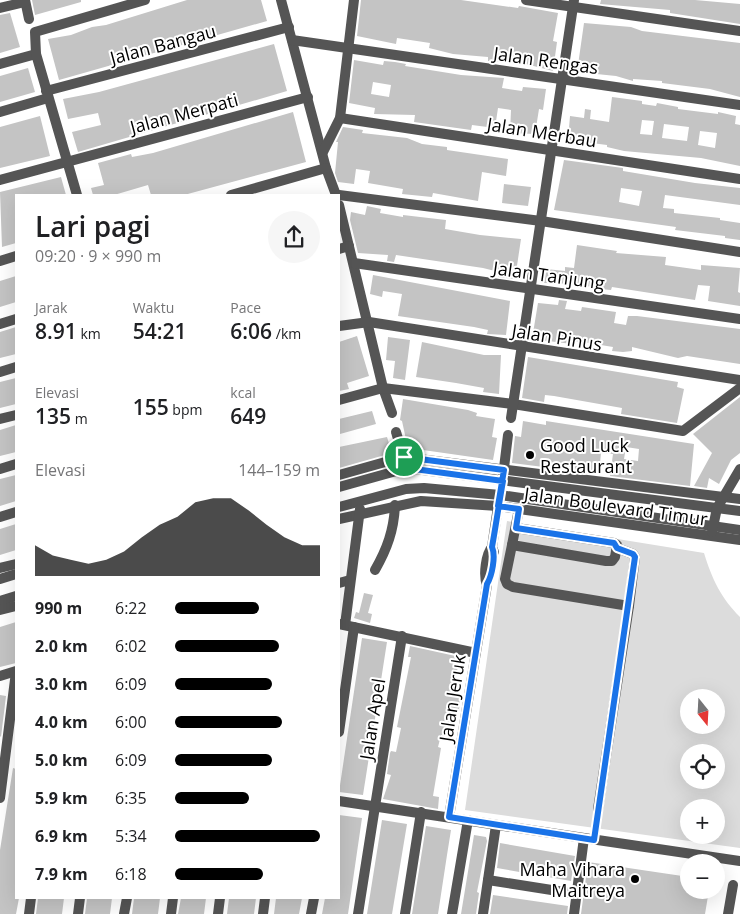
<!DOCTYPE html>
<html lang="id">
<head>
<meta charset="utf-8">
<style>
	:root { --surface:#fff; --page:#f6f6f6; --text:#202124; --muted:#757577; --accent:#000 }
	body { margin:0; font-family:"Open Sans",sans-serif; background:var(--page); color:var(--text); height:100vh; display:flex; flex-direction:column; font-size:19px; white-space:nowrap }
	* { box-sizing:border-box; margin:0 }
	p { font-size:16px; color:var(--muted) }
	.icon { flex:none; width:28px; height:28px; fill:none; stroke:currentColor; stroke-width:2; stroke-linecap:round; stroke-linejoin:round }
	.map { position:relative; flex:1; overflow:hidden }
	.details { position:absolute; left:15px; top:194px; width:325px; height:705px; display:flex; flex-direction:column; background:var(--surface); border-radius:0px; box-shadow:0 5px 20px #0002 }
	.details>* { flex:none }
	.needle { width:32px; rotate:162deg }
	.tools { position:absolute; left:680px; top:689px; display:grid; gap:10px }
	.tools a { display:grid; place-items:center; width:45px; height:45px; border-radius:50%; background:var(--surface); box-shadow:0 5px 20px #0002; font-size:25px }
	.pin { position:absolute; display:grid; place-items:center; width:42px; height:42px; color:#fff; margin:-21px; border:2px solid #fff; border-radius:50%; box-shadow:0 1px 5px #0007 }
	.round { display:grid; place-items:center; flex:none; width:52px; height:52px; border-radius:26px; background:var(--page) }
	.summary { display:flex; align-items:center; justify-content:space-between; height:85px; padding:0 20px }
	h1 { font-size:28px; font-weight:600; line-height:38px }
	.stats { display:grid; grid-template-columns:repeat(3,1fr); gap:8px; height:85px; padding:5px 20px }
	.stats div { display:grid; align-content:center }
	.stats b { font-size:21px; font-weight:600 }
	.stats small { font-size:14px; font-weight:400 }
	.stats p { font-size:14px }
	.chart { height:140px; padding:10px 20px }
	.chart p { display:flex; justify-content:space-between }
	.chart svg { width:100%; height:90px; margin-top:5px; fill:var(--accent); opacity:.7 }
	ul { padding:0 20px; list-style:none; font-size:16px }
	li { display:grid; grid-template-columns:80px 60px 1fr; align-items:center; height:38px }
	li i { height:12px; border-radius:6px; background:var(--accent) }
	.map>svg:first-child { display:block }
	.green { fill:#dcdcdc; fill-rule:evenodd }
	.building { fill:#c4c4c4; fill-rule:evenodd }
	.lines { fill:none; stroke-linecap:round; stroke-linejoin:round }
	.path { stroke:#777; stroke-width:1; stroke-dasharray:1 2.5; stroke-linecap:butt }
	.minor { stroke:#555; stroke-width:10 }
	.route-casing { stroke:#fff; stroke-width:10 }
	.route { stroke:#1a73e8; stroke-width:6 }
	.poi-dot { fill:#000; stroke:#fff; stroke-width:2 }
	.labels { text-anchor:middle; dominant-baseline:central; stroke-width:4; stroke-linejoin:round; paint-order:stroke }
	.street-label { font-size:18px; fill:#000; stroke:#fff }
	.poi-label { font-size:18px; fill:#000; stroke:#fff; text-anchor:start }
</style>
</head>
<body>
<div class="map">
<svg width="740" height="914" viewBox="0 0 740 914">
	<rect width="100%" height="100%" fill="#fff"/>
	<path class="green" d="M507,521l197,32c8,26 17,45 36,64v231l-275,-38zM689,698h27v27h-27zM689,752h27v28h-27zM689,808h27v27h-27z"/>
	<g class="building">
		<polygon points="32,0 81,0 81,2 35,15"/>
		<polygon points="187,0 261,0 267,21 59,80 48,39 71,35 92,27 106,25"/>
		<polygon points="361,0 461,0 518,8 519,6 558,13 553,41 557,42 553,71 522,63 488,61 488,57 453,54 429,48 430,43 397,38 396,44 357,36"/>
		<polygon points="601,0 695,0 740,4 740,24 670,13 670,10 600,4"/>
		<polygon points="10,13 20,47 0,53 0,15"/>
		<polygon points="584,23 631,27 642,31 740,43 740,97 710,89 662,83 662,81 633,79 633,81 616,76 577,72"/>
		<polygon points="274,44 287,91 78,152 72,132 101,125 98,113 68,119 63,99 99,92"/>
		<path d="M354,60l29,5 1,-4 11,1 11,2 -1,2 56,9 43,3 -2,10 20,3 1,-4 23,2 -3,21 -4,-1 -4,25 -25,-1 1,-23 -13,-2 -3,20 -23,-3 -1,5 -57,-8 1,-7 -41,-1 1,-6 -26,-5zM373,82l18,3 -2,12 -18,-3z"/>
		<polygon points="28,68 35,92 0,102 0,76"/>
		<path d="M612,97l30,4v3l14,2 1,-3 21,4v2l40,5v-2l18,4 -1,8 5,1v41l-39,-8 -77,-7 -17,-4v-2l-39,-5 2,-24 14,2 1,-9 6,1 -1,9 19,3zM642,120l12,1 -2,14 -12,-1zM664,124l25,3 -2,14 -25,-3zM700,131l17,2 -2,15 -17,-3z"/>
		<polygon points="293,112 306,162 184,195 151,195 148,185 114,195 93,195 91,188 104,185 98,163 131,154 132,157 153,153"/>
		<polygon points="40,116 50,156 0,168 0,127"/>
		<polygon points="343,127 363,130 362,133 407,138 422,144 447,147 447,150 508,159 506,176 482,172 478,201 433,193 432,197 402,194 403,189 368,183 370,171 356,169 354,184 338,182 335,173 338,142 336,142"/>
		<path d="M564,160l59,8v3l72,12 45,5v17l-75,-10 -2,13 11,1v4l46,5v2l20,3v17l-15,-2v-2l-50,-6 1,-3 -122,-17zM621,188l21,3 -3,15 -20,-4z"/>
		<polygon points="61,177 66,195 16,195 16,243 2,247 0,192"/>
		<polygon points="504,184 531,187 528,206 502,203"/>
		<polygon points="367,206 381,209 380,213 403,217 403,215 446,220 445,229 480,235 521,239 515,279 498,277 499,272 483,268 396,255 394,262 387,261 388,255 358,253 350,220 351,212 365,215"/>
		<polygon points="577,245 617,251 616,253 666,257 665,265 701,270 701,265 740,268 738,292 740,293 740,306 708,301 710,286 698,285 695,300 612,287 611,290 601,289 600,292 591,290 592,287 575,284 544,283 546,269 565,271 565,267 574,268"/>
		<polygon points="373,275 510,301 506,335 487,334 488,330 474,327 398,316 402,294 383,291 382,297 370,294"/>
		<polygon points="16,276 16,302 0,307 0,281"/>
		<polygon points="559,300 567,301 565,309 581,311 582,307 616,312 614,323 626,325 628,316 637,316 740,329 740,364 687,356 678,358 632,347 632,351 623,352 612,351 613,347 583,342 572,341 572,344 532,339 538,303 558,305"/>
		<polygon points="16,327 16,354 0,358 0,332"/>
		<polygon points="357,336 369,376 347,383 349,389 339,391 339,342"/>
		<polygon points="388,337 410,340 405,380 393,378 395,361 386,360"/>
		<polygon points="422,342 484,355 501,355 499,394 483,392 484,388 456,383 416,377"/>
		<polygon points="528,357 678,382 677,387 684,389 677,423 621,414 622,408 554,396 545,395 544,402 522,398"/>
		<polygon points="16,378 16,404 0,408 0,382"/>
		<polygon points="740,397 740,453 731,460 719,484 709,478 707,488 694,486 712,453 693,434"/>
		<polygon points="403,399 468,410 477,413 476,416 495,419 492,437 497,438 493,460 416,449 416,446 407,444 402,421 400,420"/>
		<polygon points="372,411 376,424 340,434 339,419"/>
		<path d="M523,421l23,4v-4l148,23 -4,42 -80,-10 3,-22 -12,-1 -2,21 -87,-11 3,-27 6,1zM626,447l13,2 -1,12 -14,-2z"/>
		<polygon points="16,425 16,452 0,456 0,430"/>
		<polygon points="387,437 392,453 339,468 339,447"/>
		<polygon points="16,475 16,501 0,506 0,479"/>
		<polygon points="16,524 16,550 0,555 0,529"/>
		<polygon points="364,593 373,595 368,613 372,614 370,623 354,618 356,612 359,613"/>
		<polygon points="16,622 16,663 0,667 0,627"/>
		<polygon points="362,638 387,642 363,795 339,792"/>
		<polygon points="410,646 460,657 453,690 455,690 454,696 460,697 459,712 451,710 447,736 441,735 438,747 441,748 433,796 439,797 438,809 383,799 391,775 387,774 390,753 391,751 396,752 401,728 397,727 411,657 408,657"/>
		<polygon points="0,695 6,696 1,737 0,736"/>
		<polygon points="13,768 16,769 16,898 19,898 16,914 0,914 0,850"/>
		<polygon points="339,815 362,818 348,914 322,914 325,898 339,898"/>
		<polygon points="382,820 407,824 392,914 367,914"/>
		<polygon points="426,826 451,830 447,855 438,914 412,914"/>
		<polygon points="474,835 486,837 487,841 477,892 479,893 476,914 461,914"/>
		<polygon points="500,843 575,856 571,881 497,868"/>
		<polygon points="588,862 689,877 689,890 709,890 705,914 581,914"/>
		<polygon points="493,895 568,906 567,914 490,914"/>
		<polygon points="38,898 64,898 62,914 36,914"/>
		<polygon points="87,898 112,898 110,914 85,914"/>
		<polygon points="134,898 160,898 158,914 132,914"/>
		<polygon points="181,898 206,898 204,914 178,914"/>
		<polygon points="229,898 256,898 254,914 227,914"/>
		<polygon points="276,898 302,898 299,914 274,914"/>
	</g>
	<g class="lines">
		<polyline class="path" points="595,829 597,818"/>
		<g class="minor">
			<polyline points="25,0 29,19"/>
			<polyline points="281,0 326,168 336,195"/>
			<polyline points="526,0 740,31"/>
			<polyline points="0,8 25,2"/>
			<polyline points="292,40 740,105"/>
			<polyline points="0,64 36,54"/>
			<polyline points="46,91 289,27"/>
			<polyline points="0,112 48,98"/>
			<polyline points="340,118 740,179"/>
			<polyline points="323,152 340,118 354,0"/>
			<polyline points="0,180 308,97"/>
			<polyline points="77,195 36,54 35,32 145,0"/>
			<polyline points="231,195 326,168"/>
			<polyline points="339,195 541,221 740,252"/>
			<polyline points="339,205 383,388 392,413"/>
			<polyline points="339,249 349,246"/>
			<polyline points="0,261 16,256"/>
			<polyline points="354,263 740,319"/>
			<polyline points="0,324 16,319"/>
			<polyline points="339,326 369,322 740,380"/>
			<polyline points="0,372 16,367"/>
			<polyline points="339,400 383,388 513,404 683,431 740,388"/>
			<polyline points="511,418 574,0"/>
			<polyline points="0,419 16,415"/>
			<polyline points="396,432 405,462"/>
			<polyline points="0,469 16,464"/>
			<polyline points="339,475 403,457 740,499"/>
			<polyline points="503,476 508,435"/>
			<polyline points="339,487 407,468 740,511"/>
			<polyline points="339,507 406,489 424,488 500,495 740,530"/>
			<polyline points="0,517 16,512"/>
			<polyline points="339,519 421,501 498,506 740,540"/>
			<polyline points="516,528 614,543 617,545 615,557 612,561 606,561 512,545 519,509"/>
			<polyline points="712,532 717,508 740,469"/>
			<polyline points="512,545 505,579 507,584 513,587 629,606 635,557 633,554 617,548"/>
			<polyline points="494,552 492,547 499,500"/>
			<polyline points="0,568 16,564"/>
			<path d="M375,570c12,-21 19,-40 20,-65"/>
			<polyline points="0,579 16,574"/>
			<polyline points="339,583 350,580"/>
			<polyline points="0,601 16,596"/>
			<polyline points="0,610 16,606"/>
			<polyline points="339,624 476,653"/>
			<polyline points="345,625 360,509"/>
			<polyline points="0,676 16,671"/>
			<polyline points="339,732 354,627"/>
			<polyline points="0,798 16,672"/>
			<polyline points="339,801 584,838 574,914"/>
			<polyline points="598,809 629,606"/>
			<path d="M449,817l38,-232c-4,-10 -1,-31 5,-38"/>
			<polyline points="584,838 740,861"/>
			<polyline points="488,880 577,894"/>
			<polyline points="29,914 31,898"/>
			<polyline points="78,914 80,898"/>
			<polyline points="124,914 127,898"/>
			<polyline points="171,914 173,898"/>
			<polyline points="218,914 220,898"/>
			<polyline points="263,914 265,898"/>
			<polyline points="311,914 314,898"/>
			<polyline points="358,914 402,636"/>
			<polyline points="405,914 421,812"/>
			<polyline points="452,914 468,820"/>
			<polyline points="483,914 496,825"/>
			<polyline points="728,914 733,885"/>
		</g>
	</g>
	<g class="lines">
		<defs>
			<path id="route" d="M404,457l3,11 96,13c-4,22 -7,44 -11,66 4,9 0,29 -5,37l-38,233 145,23 41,-283 -2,-3 -16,-6 -3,-5 -98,-15 3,-19 -21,-3 6,-36 -100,-13"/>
		</defs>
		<use href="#route" class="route-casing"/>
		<use href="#route" class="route"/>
	</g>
	<g class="poi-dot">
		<circle cx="530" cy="455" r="5"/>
		<circle cx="635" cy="879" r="5"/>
	</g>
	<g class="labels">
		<g class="street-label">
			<text transform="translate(163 44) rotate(-15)">Jalan Bangau</text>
			<text transform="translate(546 60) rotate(8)">Jalan Rengas</text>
			<text transform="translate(184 113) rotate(-15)">Jalan Merpati</text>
			<text transform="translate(542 132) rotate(9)">Jalan Merbau</text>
			<text transform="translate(549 275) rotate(8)">Jalan Tanjung</text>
			<text transform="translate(557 337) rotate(9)">Jalan Pinus</text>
			<text transform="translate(616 506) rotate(8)">Jalan Boulevard Timur</text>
			<text transform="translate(452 698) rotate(-81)">Jalan Jeruk</text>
			<text transform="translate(372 719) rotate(-81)">Jalan Apel</text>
		</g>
		<g class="poi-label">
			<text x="540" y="445">Good Luck<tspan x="540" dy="21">Restaurant</tspan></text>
			<text x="625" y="869" text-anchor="end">Maha Vihara<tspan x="625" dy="21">Maitreya</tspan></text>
		</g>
	</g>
</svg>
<div class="tools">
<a><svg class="needle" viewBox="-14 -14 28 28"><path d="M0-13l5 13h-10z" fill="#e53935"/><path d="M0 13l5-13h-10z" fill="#757577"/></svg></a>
<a><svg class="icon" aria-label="locate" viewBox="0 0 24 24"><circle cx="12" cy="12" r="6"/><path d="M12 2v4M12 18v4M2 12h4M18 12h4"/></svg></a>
<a>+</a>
<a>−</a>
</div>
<div class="pin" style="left:404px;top:457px;background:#1e9e55"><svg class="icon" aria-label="arrive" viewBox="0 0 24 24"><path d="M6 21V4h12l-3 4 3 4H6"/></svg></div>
<section class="details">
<div class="summary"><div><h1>Lari pagi</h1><p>09:20 · 9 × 990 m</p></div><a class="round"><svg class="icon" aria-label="share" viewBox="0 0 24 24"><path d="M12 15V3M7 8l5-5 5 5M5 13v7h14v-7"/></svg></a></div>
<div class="stats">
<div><p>Jarak</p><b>8.91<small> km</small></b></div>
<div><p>Waktu</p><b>54:21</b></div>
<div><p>Pace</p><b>6:06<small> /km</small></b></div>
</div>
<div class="stats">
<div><p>Elevasi</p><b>135<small> m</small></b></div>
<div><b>155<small> bpm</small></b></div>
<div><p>kcal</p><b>649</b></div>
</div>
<div class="chart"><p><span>Elevasi</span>144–159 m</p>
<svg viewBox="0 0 160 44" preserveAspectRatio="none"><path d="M0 44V29L10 34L20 36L30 38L40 36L50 32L60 25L70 19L80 15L90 8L100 6L110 6L120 12L130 19L140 25L150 29L160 29V44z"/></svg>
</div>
<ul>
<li><b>990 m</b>6:22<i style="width:58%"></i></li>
<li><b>2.0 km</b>6:02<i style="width:72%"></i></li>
<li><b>3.0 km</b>6:09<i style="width:67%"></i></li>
<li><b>4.0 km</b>6:00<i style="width:74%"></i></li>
<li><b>5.0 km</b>6:09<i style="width:67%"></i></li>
<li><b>5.9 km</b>6:35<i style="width:51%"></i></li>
<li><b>6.9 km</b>5:34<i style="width:100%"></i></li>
<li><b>7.9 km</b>6:18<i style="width:61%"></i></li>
</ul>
</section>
</div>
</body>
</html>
